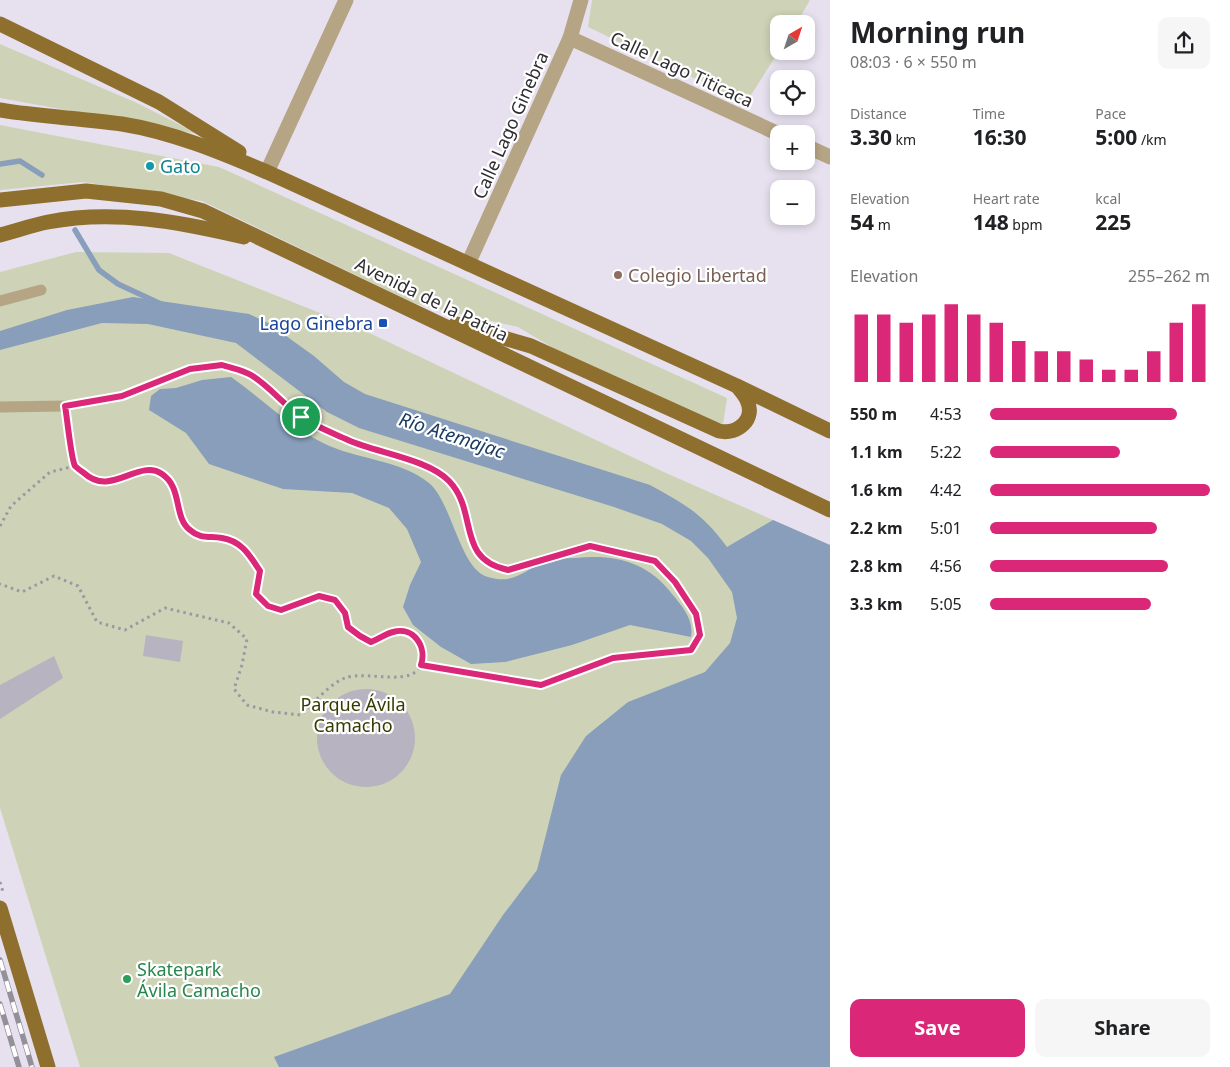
<!DOCTYPE html>
<html lang="en">
<head>
<meta charset="utf-8">
<style>
	:root { --surface:#fff; --page:#f6f6f6; --text:#202124; --muted:#757577; --accent:#db2777 }
	body { margin:0; font-family:"Noto Sans",sans-serif; background:var(--page); color:var(--text); height:100vh; display:flex; flex-direction:column; font-size:19px; white-space:nowrap }
	* { box-sizing:border-box; margin:0 }
	p { font-size:16px; color:var(--muted) }
	.icon { flex:none; width:28px; height:28px; fill:none; stroke:currentColor; stroke-width:2; stroke-linecap:round; stroke-linejoin:round }
	.map { position:relative; flex:1; overflow:hidden }
	.sheet { display:flex; flex-direction:column; background:var(--surface); width:400px }
	.sheet>* { flex:none }
	.needle { width:32px; rotate:39deg }
	.buttons { position:absolute; left:770px; top:15px; display:grid; gap:10px }
	.buttons a { display:grid; place-items:center; width:45px; height:45px; border-radius:10px; background:var(--surface); box-shadow:0 2px 8px #0003; font-size:25px }
	.pin { position:absolute; display:grid; place-items:center; width:42px; height:42px; color:#fff; margin:-21px; border:2px solid #fff; border-radius:50%; box-shadow:0 1px 5px #0007 }
	.round { display:grid; place-items:center; flex:none; width:52px; height:52px; border-radius:10px; background:var(--page) }
	.summary { display:flex; align-items:center; justify-content:space-between; height:85px; padding:0 20px }
	h1 { font-size:28px; font-weight:700; line-height:38px }
	.figures { display:grid; grid-template-columns:repeat(3,1fr); gap:8px; height:85px; padding:5px 20px }
	.figures div { display:grid; align-content:center }
	.figures b { font-size:21px; font-weight:700 }
	.figures small { font-size:14px; font-weight:400 }
	.figures p { font-size:14px }
	.chart { height:140px; padding:10px 20px }
	.chart p { display:flex; justify-content:space-between }
	.chart svg { width:100%; height:90px; margin-top:5px; stroke:var(--accent); stroke-width:6 }
	.cta { display:flex; gap:10px; margin-top:auto; padding:10px 20px }
	.cta a { flex:1; height:58px; border-radius:10px; background:var(--accent); color:#fff; font-size:20px; font-weight:700; line-height:58px; text-align:center }
	.cta a+a { background:var(--page); color:var(--text) }
	ul { padding:0 20px; list-style:none; font-size:16px }
	li { display:grid; grid-template-columns:80px 60px 1fr; align-items:center; height:38px }
	li i { height:12px; border-radius:6px; background:var(--accent) }
	main { display:flex; flex:1; min-height:0 }
	.map>svg:first-child { display:block }
	.green { fill:#ced3b7 }
	.water { fill:#889eba }
	.lines { fill:none; stroke-linecap:round; stroke-linejoin:round }
	.stream { stroke:#889eba; stroke-width:5.5 }
	.building { fill:#b8b3c0 }
	.path { stroke:#9c97a2; stroke-width:3; stroke-dasharray:2.5 4; stroke-linecap:butt }
	.service { stroke:#b6a585; stroke-width:11 }
	.minor { stroke:#b6a585; stroke-width:15 }
	.primary { stroke:#8e6f2d; stroke-width:15 }
	.rail-casing { stroke:#949099; stroke-width:5.5 }
	.rail { stroke:#fff; stroke-width:4; stroke-dasharray:11; stroke-linecap:butt }
	.route-casing { stroke:#fff; stroke-width:10 }
	.route { stroke:#db2777; stroke-width:6 }
	.culture-dot { fill:#0f9aa8; stroke:#fff; stroke-width:2 }
	.education-dot { fill:#8d6e63; stroke:#fff; stroke-width:2 }
	.transit-dot { fill:#1a4fb4; stroke:#fff; stroke-width:2 }
	.leisure-dot { fill:#2e9e5b; stroke:#fff; stroke-width:2 }
	.labels { text-anchor:middle; dominant-baseline:central; stroke-width:4.5; stroke-linejoin:round; paint-order:stroke }
	.street-label { font-size:18px; fill:#2f2d32; stroke:#fff }
	.culture-label { font-size:18px; fill:#0d838f; stroke:#fff; text-anchor:start }
	.education-label { font-size:18px; fill:#785e54; stroke:#fff; text-anchor:start }
	.transit-label { font-size:18px; fill:#164399; stroke:#fff; text-anchor:end }
	.park-label { font-size:18px; fill:#373b00; stroke:#fff }
	.leisure-label { font-size:18px; fill:#27864d; stroke:#fff; text-anchor:start }
	.water-label { font-size:19px; font-style:italic; fill:#193b61; stroke:#fff }
</style>
</head>
<body>
<main>
<div class="map">
<svg width="830" height="1067" viewBox="0 0 830 1067">
	<rect width="100%" height="100%" fill="#e7e1ef"/>
	<g class="green">
		<polygon points="592,0 810,0 796,24 779,24 779,51 746,103 588,27"/>
		<polygon points="0,44 137,103 198,134 0,98"/>
		<polygon points="0,125 219,167 727,398 723,424 641,400 518,327 416,304 202,201 83,182 0,190"/>
		<polygon points="76,252 169,253 363,330 666,473 830,545 830,1067 80,1067 0,808 0,272"/>
	</g>
	<g class="water">
		<path d="M133,297l116,17 19,9 46,33 30,26 21,12 285,91c36,20 52,28 77,62l46,-27 57,25v522h-551l-5,-10 176,-63 53,-79 34,-45 24,-95 25,-39 42,-34 77,-30 25,-29 7,-25 -5,-26 -24,-34 -17,-17 -29,-17 -48,-17 -255,-79 -32,-16 -91,-69 -88,-19 -46,-1 -102,27v-19l67,-21z"/>
		<path d="M231,377c31,22 58,49 92,66 34,17 76,16 106,40 23,19 31,87 59,94 27,8 35,-7 57,-15 9,-3 20,-4 30,-4 39,-4 72,3 97,36 11,13 22,26 19,43l-61,-12 -58,20 -67,17 -34,2 -30,-17 -28,-22 -10,-18 7,-22 11,-23 -14,-33 -18,-21 -37,-15 -69,-4 -74,-25 -23,-31 -37,-23 2,-14 9,-7 16,-1 26,-8z"/>
	</g>
	<g class="lines">
		<g class="stream">
			<polyline points="0,164 20,161 42,175"/>
			<polyline points="75,230 99,270 118,284 161,304"/>
		</g>
	</g>
	<g class="building">
		<polygon points="146,635 183,641 180,662 143,656"/>
		<polygon points="54,656 63,678 0,719 0,685"/>
		<circle cx="366" cy="738" r="49"/>
	</g>
	<g class="lines">
		<g class="path">
			<polyline points="80,403 122,396 190,369 222,365 250,374 301,417 349,441 434,469 449,481 458,492 476,552 485,562 497,568 508,570 590,545 655,561 675,582 696,614 700,635 691,650 613,657 541,685 421,665"/>
			<polyline points="67,419 75,466"/>
			<path d="M0,526l11,-20 39,-34 25,-6c4,4 9,9 14,12 25,16 50,-19 73,-4 21,14 11,43 28,56 10,9 20,6 32,8 20,3 28,18 39,33l-5,23 12,13 13,4 38,-15 16,4 10,13 3,14 12,9 11,6c9,-3 16,-9 25,-11 16,-2 30,12 27,28 -6,32 -55,10 -78,19 -13,4 -34,27 -44,37l-28,-3 -26,-7 -13,-16 8,-24 5,-26 -18,-16 -64,-15 -40,22 -28,-8 -19,-36 -24,-10 -32,16 -22,-8"/>
			<polyline points="0,882 3,892"/>
		</g>
		<g class="service">
			<polyline points="0,301 41,290"/>
			<polyline points="0,407 65,406"/>
		</g>
		<g class="minor">
			<polyline points="570,38 779,134"/>
			<polyline points="806,146 830,157"/>
			<polyline points="267,172 346,0"/>
			<polyline points="468,264 570,38 581,0"/>
		</g>
		<g class="primary">
			<polyline points="0,24 159,102 239,152"/>
			<path d="M0,110c40,7 81,8 122,14 50,8 98,28 145,48l470,214 93,45"/>
			<polyline points="0,200 86,191 161,199 203,211 830,510"/>
			<path d="M0,235c16,-4 32,-10 48,-13 66,-13 132,0 196,15"/>
			<path d="M456,324l75,22 188,85c19,4 37,-12 28,-31 -2,-5 -6,-9 -9,-13"/>
			<polyline points="0,908 48,1067"/>
		</g>
		<defs>
			<g id="rail">
				<polyline points="0,960 32,1067"/>
				<polyline points="0,1004 19,1067"/>
			</g>
		</defs>
		<use href="#rail" class="rail-casing"/>
		<use href="#rail" class="rail"/>
	</g>
	<g class="lines">
		<defs>
			<path id="route" d="M222,365c9,3 21,5 29,10 18,11 32,29 49,41 14,10 33,17 48,24 29,13 80,19 101,41 30,31 6,78 59,89l82,-24 65,15 20,21 21,32 4,21 -9,15 -78,8 -72,27 -120,-20c6,-18 -7,-39 -28,-33 -8,2 -14,7 -22,10l-11,-6 -12,-9 -3,-14 -10,-13 -16,-4 -38,14 -13,-4 -12,-12 4,-23c-10,-15 -18,-30 -38,-33 -13,-2 -22,1 -32,-8 -17,-13 -7,-42 -28,-56 -24,-16 -51,24 -78,-1 -3,-2 -7,-5 -9,-7 -4,-7 -8,-50 -10,-60l57,-10 68,-27z"/>
		</defs>
		<use href="#route" class="route-casing"/>
		<use href="#route" class="route"/>
	</g>
	<circle class="culture-dot" cx="150" cy="166" r="5"/>
	<circle class="education-dot" cx="618" cy="275" r="5"/>
	<rect class="transit-dot" x="378" y="318" width="10" height="10" rx="2.5"/>
	<circle class="leisure-dot" cx="127" cy="979" r="5"/>
	<g class="labels">
		<g class="street-label">
			<text transform="translate(682 69) rotate(25)">Calle Lago Titicaca</text>
			<text transform="translate(510 125) rotate(-66)">Calle Lago Ginebra</text>
			<text transform="translate(432 299) rotate(26)">Avenida de la Patria</text>
		</g>
		<g class="culture-label">
			<text x="160" y="166">Gato</text>
		</g>
		<g class="education-label">
			<text x="628" y="275">Colegio Libertad</text>
		</g>
		<g class="transit-label">
			<text x="373" y="323">Lago Ginebra</text>
		</g>
		<g class="park-label">
			<text x="353" y="704">Parque Ávila<tspan x="353" dy="21">Camacho</tspan></text>
		</g>
		<g class="leisure-label">
			<text x="137" y="969">Skatepark<tspan x="137" dy="21">Ávila Camacho</tspan></text>
		</g>
		<g class="water-label">
			<text transform="translate(452 435) rotate(18)">Río Atemajac</text>
		</g>
	</g>
</svg>
<div class="buttons">
<a><svg class="needle" viewBox="-14 -14 28 28"><path d="M0-13l5 13h-10z" fill="#e53935"/><path d="M0 13l5-13h-10z" fill="#757577"/></svg></a>
<a><svg class="icon" aria-label="locate" viewBox="0 0 24 24"><circle cx="12" cy="12" r="6"/><path d="M12 2v4M12 18v4M2 12h4M18 12h4"/></svg></a>
<a>+</a>
<a>−</a>
</div>
<div class="pin" style="left:301px;top:417px;background:#1e9e55"><svg class="icon" aria-label="arrive" viewBox="0 0 24 24"><path d="M6 21V4h12l-3 4 3 4H6"/></svg></div>
</div>
<section class="sheet">
<div class="summary"><div><h1>Morning run</h1><p>08:03 · 6 × 550 m</p></div><a class="round"><svg class="icon" aria-label="share" viewBox="0 0 24 24"><path d="M12 15V3M7 8l5-5 5 5M5 13v7h14v-7"/></svg></a></div>
<div class="figures">
<div><p>Distance</p><b>3.30<small> km</small></b></div>
<div><p>Time</p><b>16:30</b></div>
<div><p>Pace</p><b>5:00<small> /km</small></b></div>
</div>
<div class="figures">
<div><p>Elevation</p><b>54<small> m</small></b></div>
<div><p>Heart rate</p><b>148<small> bpm</small></b></div>
<div><p>kcal</p><b>225</b></div>
</div>
<div class="chart"><p><span>Elevation</span>255–262 m</p>
<svg viewBox="0 0 160 44" preserveAspectRatio="none"><path d="M5 44V11M15 44V11M25 44V15M35 44V11M45 44V6M55 44V11M65 44V15M75 44V24M85 44V29M95 44V29M105 44V33M115 44V38M125 44V38M135 44V29M145 44V15M155 44V6"/></svg>
</div>
<ul>
<li><b>550 m</b>4:53<i style="width:85%"></i></li>
<li><b>1.1 km</b>5:22<i style="width:59%"></i></li>
<li><b>1.6 km</b>4:42<i style="width:100%"></i></li>
<li><b>2.2 km</b>5:01<i style="width:76%"></i></li>
<li><b>2.8 km</b>4:56<i style="width:81%"></i></li>
<li><b>3.3 km</b>5:05<i style="width:73%"></i></li>
</ul>
<div class="cta"><a>Save</a><a>Share</a></div>
</section>
</main>
</body>
</html>
